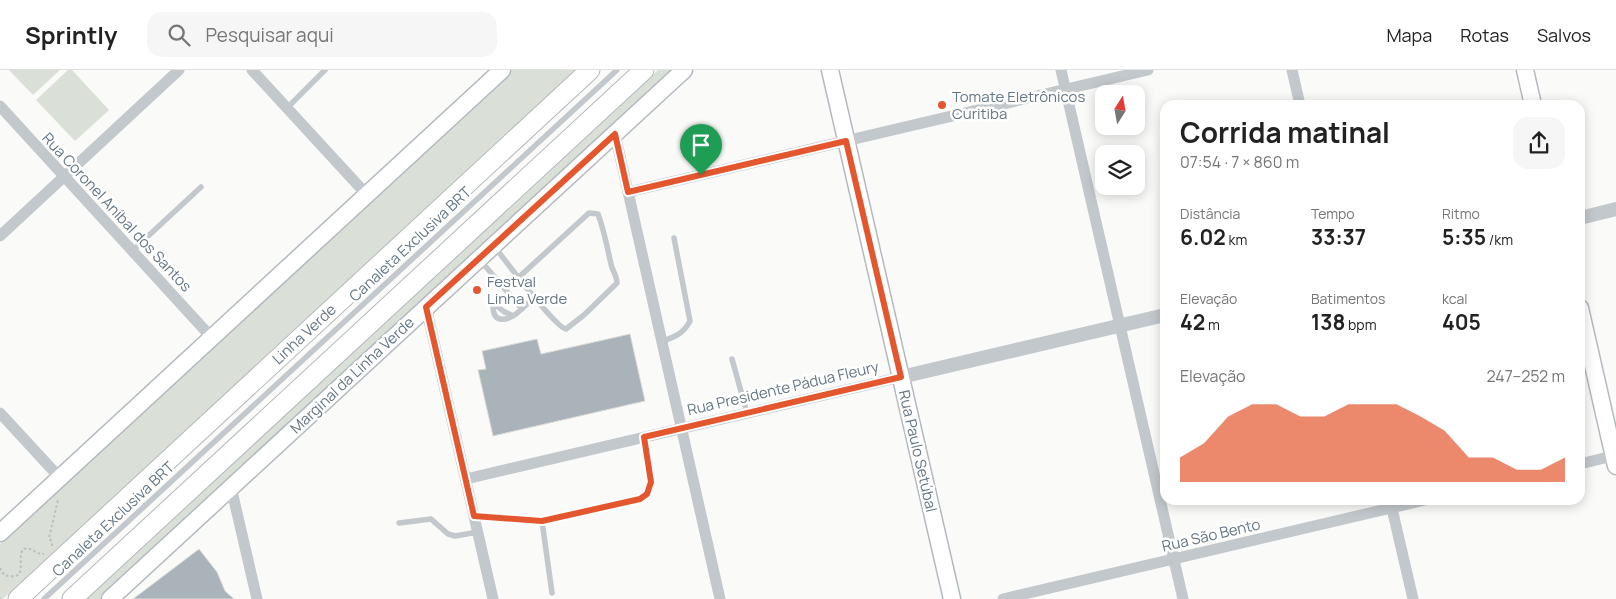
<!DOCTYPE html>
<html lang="pt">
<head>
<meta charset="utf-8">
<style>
	:root { --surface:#fff; --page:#f6f6f6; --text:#222; --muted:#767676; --line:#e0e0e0; --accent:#e4572e }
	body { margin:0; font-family:Manrope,sans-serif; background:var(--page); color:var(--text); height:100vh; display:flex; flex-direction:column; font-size:19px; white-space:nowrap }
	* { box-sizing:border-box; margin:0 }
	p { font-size:16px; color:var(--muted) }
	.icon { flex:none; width:28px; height:28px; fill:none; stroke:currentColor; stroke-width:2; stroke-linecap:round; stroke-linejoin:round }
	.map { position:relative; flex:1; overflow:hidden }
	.sheet { position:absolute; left:1160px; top:30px; width:425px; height:405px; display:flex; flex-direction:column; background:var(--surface); border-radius:15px; box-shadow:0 2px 12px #0003 }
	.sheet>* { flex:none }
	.needle { width:32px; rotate:11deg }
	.buttons { position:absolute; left:1095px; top:15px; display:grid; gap:10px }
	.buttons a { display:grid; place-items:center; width:50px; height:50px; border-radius:10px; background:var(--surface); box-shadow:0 2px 12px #0003; font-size:25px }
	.pin { position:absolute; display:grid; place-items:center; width:42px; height:42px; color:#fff; margin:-51px -21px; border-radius:50% 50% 50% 0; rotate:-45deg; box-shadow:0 0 5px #0007 }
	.pin .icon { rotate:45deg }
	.round { display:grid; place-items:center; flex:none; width:52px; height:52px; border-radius:15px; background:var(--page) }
	.headline { display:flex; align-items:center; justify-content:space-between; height:85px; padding:0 20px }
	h1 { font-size:28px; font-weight:700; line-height:38px }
	.stats { display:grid; grid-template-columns:repeat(3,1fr); gap:8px; height:85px; padding:5px 20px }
	.stats div { display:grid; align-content:center }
	.stats b { font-size:21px; font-weight:700 }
	.stats small { font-size:14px; font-weight:400 }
	.stats p { font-size:14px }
	.chart { height:140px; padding:10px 20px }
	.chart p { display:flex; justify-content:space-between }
	.chart svg { width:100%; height:90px; margin-top:5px; fill:var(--accent); opacity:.7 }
	header { display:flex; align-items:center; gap:30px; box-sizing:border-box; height:70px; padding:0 25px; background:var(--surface); border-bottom:1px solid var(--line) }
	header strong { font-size:24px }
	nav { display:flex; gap:28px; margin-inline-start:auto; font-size:18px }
	.search { width:350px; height:45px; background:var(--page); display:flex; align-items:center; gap:12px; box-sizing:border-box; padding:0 18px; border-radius:15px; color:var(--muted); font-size:19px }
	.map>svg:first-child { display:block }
	.green { fill:#dadfd7 }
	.building { fill:#aab3b9; stroke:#dcdcda }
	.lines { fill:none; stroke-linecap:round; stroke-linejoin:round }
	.secondary-casing { stroke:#b3babf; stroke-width:19 }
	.trunk-casing { stroke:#b4b9bd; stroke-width:21 }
	.path { stroke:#bbbfc2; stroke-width:2; stroke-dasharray:2.5 2.5; stroke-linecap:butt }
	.service { stroke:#c3c8cc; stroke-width:5.5 }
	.minor { stroke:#c3c8cc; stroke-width:11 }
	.tertiary { stroke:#c3c8cc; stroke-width:14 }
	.secondary { stroke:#fff; stroke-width:16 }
	.trunk { stroke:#fff; stroke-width:19 }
	.route-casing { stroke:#fff; stroke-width:10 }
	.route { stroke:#e4572e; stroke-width:6 }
	.poi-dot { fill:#e4572e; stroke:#fff; stroke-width:2 }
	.labels { text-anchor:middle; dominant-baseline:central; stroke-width:5; stroke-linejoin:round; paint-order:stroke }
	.poi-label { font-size:15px; fill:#657683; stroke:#fff; text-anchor:start }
	.street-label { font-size:15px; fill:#657683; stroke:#fff }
</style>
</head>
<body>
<header>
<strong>Sprintly</strong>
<div class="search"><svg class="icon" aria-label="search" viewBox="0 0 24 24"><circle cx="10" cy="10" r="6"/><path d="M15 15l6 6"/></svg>Pesquisar aqui</div>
<nav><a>Mapa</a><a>Rotas</a><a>Salvos</a></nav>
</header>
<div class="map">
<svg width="1616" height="529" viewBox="0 0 1616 529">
	<rect width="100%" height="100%" fill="#fafaf8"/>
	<g class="green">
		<polygon points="9,0 60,0 33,25"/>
		<polygon points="68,0 72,0 109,40 75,71 36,30"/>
		<polygon points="509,0 578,0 3,529 0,529 0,474"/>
		<polygon points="658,0 675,0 102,529 85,529"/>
	</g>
	<g class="building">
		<polygon points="630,264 645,331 493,366 478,300 486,299 482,281 537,269 541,284"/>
		<polygon points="199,479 217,502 225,521 234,529 133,529"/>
	</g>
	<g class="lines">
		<defs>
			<g id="secondary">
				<polyline points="830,0 952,529"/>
				<polyline points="1525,0 1533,35"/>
				<polyline points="1580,238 1616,396"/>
				<polyline points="0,463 502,0"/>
				<polyline points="110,529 684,0"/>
			</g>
			<g id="trunk">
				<polyline points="18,529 590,0"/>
				<polyline points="72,529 644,0"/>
			</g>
		</defs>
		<use href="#secondary" class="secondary-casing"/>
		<use href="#trunk" class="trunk-casing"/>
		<g class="path">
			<polyline points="52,476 52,472 49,468 58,430"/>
			<path d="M0,498l4,7c26,7 12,-15 19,-26 8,-3 13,6 21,5"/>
		</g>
		<g class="service">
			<polyline points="287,38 325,0"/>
			<path d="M494,176c11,14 60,80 72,83l18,-14 33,-32c0,-7 -5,-13 -6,-19 -4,-18 -7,-34 -13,-50l-9,-1 -70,64"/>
			<polyline points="132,181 201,117"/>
			<polyline points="480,190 522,239"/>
			<path d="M513,246l-10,-5 -6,-5 -4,2c1,15 13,13 23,6l19,-17"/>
			<path d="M662,271c13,-4 21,-7 28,-20l-16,-83"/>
			<polyline points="732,289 747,343"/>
			<polyline points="475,446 542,451 640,429 647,424 651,412 644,367"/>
			<polyline points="542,451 552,523"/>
			<polyline points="399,453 431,449 448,464 455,466 478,462"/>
			<polyline points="44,529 617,0"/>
		</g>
		<g class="minor">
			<polyline points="252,0 367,125"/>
			<polyline points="1061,0 1183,529"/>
			<polyline points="1292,0 1300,35"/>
			<polyline points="0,36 212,268"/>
			<polyline points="615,64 720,529"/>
			<polyline points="628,122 1148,0"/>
			<polyline points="0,166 179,0"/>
			<polyline points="426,237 493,529"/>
			<polyline points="0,343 60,408"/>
			<polyline points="1580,394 1616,385"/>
			<polyline points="466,409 901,307"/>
			<polyline points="231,417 257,529"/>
			<polyline points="1390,430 1413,529"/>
			<polyline points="1003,529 1425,430"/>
		</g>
		<g class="tertiary">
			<polyline points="1580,148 1616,139"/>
			<polyline points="901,307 1165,245"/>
		</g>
		<use href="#secondary" class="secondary"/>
		<use href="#trunk" class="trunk"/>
	</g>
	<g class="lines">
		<defs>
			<polygon id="route" points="615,64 628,122 846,71 901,307 644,367 651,412 647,424 640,429 542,451 474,446 426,237"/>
		</defs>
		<use href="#route" class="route-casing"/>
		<use href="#route" class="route"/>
	</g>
	<g class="poi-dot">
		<circle cx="942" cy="35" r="5"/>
		<circle cx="477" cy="220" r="5"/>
	</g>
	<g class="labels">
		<g class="poi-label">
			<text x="952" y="26">Tomate Eletrônicos<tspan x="952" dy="17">Curitiba</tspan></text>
			<text x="487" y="211">Festval<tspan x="487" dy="17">Linha Verde</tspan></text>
		</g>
		<g class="street-label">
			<text transform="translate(117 142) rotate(47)">Rua Coronel Aníbal dos Santos</text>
			<text transform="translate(410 174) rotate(-43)">Canaleta Exclusiva BRT</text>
			<text transform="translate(304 264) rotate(-43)">Linha Verde</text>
			<text transform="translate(352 305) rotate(-43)">Marginal da Linha Verde</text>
			<text transform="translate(783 318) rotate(-13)">Rua Presidente Pádua Fleury</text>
			<text transform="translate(918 381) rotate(77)">Rua Paulo Setúbal</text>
			<text transform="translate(113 449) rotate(-43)">Canaleta Exclusiva BRT</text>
			<text transform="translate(1211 465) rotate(-13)">Rua São Bento</text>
		</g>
	</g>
</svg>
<div class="buttons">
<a><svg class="needle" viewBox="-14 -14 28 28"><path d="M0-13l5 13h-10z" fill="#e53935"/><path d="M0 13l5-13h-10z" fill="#767676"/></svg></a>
<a><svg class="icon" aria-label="layers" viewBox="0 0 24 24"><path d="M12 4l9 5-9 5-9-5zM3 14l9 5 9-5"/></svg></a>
</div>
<div class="pin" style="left:701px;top:105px;background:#1e9e55"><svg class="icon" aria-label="arrive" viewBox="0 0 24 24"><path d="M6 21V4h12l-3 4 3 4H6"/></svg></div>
<section class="sheet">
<div class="headline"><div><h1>Corrida matinal</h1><p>07:54 · 7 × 860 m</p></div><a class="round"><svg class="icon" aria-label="share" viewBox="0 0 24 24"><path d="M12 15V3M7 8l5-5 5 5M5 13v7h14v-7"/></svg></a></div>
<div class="stats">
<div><p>Distância</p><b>6.02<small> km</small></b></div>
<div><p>Tempo</p><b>33:37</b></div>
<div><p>Ritmo</p><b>5:35<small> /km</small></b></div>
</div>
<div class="stats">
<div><p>Elevação</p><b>42<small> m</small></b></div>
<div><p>Batimentos</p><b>138<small> bpm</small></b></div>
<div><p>kcal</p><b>405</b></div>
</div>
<div class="chart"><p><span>Elevação</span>247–252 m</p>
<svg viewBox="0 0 160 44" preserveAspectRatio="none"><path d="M0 44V32L10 25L20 12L30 6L40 6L50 12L60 12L70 6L80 6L90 6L100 12L110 19L120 32L130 32L140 38L150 38L160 32V44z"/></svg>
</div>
</section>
</div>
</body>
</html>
